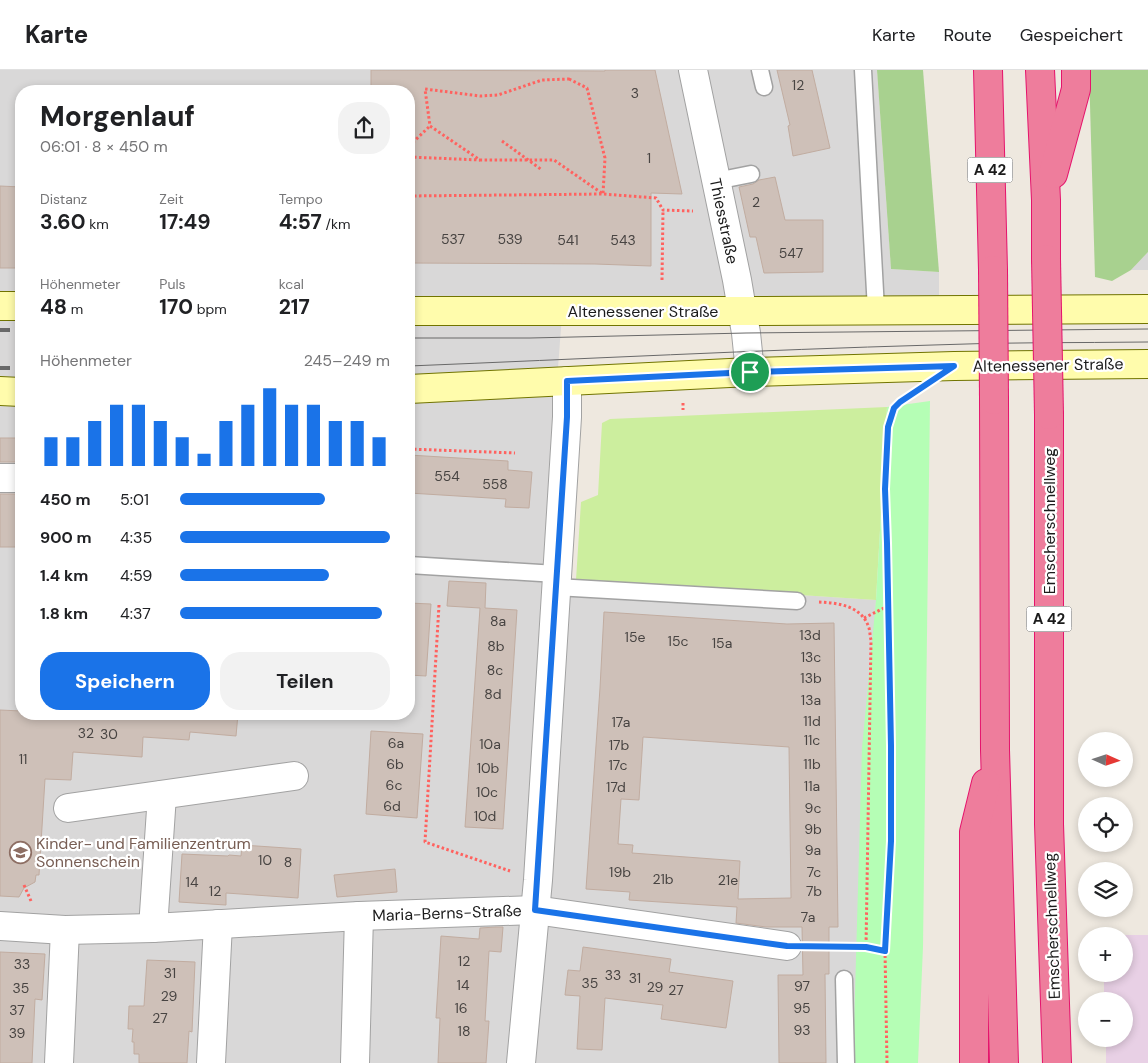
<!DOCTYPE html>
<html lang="de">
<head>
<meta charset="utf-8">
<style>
	:root { --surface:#fff; --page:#f2f2f2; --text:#202124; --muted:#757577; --line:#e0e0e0; --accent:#1a73e8 }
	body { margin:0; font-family:"DM Sans",sans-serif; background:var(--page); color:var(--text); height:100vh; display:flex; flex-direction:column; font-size:19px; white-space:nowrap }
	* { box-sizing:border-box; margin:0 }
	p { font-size:16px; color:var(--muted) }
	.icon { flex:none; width:28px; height:28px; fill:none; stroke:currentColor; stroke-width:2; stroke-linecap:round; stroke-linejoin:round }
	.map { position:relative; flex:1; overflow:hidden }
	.sheet { position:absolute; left:15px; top:15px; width:400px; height:635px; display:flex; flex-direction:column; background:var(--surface); border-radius:20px; box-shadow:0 2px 8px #0003 }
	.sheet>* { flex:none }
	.needle { width:32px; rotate:93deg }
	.tools { position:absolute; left:1078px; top:662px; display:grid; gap:10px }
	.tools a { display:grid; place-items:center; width:55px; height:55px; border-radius:50%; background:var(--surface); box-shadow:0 2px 8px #0003; font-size:25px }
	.pin { position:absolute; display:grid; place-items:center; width:42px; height:42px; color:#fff; margin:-21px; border:2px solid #fff; border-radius:50%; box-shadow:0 1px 5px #0007 }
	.round { display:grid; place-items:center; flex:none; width:52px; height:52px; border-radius:20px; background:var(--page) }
	.headline { display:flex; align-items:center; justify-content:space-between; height:85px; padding:0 25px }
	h1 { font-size:28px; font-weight:700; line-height:38px }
	.figures { display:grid; grid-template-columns:repeat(3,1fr); gap:8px; height:85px; padding:5px 25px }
	.figures div { display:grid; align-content:center }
	.figures b { font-size:21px; font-weight:700 }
	.figures small { font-size:14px; font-weight:400 }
	.figures p { font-size:14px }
	.chart { height:140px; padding:10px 25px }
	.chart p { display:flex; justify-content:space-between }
	.chart svg { width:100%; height:90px; margin-top:5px; stroke:var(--accent); stroke-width:6 }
	.button { display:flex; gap:10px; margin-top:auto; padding:10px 25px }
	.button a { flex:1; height:58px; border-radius:20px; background:var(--accent); color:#fff; font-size:20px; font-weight:700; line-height:58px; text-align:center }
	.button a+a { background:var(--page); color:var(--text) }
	ul { padding:0 25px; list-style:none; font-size:16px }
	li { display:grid; grid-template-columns:80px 60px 1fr; align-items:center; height:38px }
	li i { height:12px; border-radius:6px; background:var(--accent) }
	header { display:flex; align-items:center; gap:30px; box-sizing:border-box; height:70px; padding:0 25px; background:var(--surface); border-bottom:1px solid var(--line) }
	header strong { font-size:24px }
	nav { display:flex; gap:28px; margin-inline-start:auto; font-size:18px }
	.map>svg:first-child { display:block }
	.residential { fill:#d9d8d8; fill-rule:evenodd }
	.industrial { fill:#e8d0e5 }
	.grass { fill:#ccee9e }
	.forest { fill:#a8d18f }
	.park { fill:#b5feb5 }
	.building { fill:#cec0b8; stroke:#c1aca0; fill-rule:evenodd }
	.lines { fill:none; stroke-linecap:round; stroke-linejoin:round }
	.service-casing { stroke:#a2a2a2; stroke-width:19 }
	.minor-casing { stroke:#a2a2a2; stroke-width:30 }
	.secondary-casing { stroke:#717400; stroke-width:30 }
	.motorway-casing { stroke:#e5136c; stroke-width:30 }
	.path { stroke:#ff625f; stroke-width:3; stroke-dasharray:2.5 2.5; stroke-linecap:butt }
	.service { stroke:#fff; stroke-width:16 }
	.minor { stroke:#fff; stroke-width:28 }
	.secondary { stroke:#fffcac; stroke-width:28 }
	.motorway { stroke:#ee7d9c; stroke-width:28 }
	.tram { stroke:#696969; stroke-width:1 }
	.rail { stroke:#696969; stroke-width:4; stroke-dasharray:10 10; stroke-linecap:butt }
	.motorway-bridge-casing { stroke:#e5136c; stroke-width:30; stroke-linecap:butt }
	.motorway-bridge { stroke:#ee7d9c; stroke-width:28 }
	.route-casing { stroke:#fff; stroke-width:10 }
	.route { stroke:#1a73e8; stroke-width:6 }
	.labels { text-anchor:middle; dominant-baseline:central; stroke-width:4.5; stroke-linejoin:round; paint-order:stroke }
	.number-label { font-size:14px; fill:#484442 }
	.shield { fill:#fff; stroke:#5f5f5f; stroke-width:1 }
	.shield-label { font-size:15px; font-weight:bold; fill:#1b1b1b }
	.street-label { font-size:16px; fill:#1b1b1b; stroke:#fff }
	.education-label { font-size:16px; fill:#785e54; stroke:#fff; text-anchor:start }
</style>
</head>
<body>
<header>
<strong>Karte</strong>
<nav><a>Karte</a><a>Route</a><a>Gespeichert</a></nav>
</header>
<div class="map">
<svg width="1148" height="993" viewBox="0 0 1148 993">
	<rect width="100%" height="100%" fill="#eee8df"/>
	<g class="residential">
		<path d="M0,0h877l14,199 48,3v28l-376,2 -21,276 334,22 -9,343 -4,120h-863zM21,21h388v623h-388z"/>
		<polygon points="1148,182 1148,200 1131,200"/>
	</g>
	<polygon class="industrial" points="1102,865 1148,865 1148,993 1106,993 1106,969 1124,969 1124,931 1104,931 1104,904 1124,904 1124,866 1102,866"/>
	<polygon class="grass" points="887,337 876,530 576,510 581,432 598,425 602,353 610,349"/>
	<g class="forest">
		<polygon points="877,0 923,0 939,202 891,199"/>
		<polygon points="1089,0 1148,0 1148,182 1131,200 1112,211 1095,207"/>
	</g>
	<polygon class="park" points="930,331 923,877 918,993 853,993 862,678 876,530 887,337"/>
	<g class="building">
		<polygon points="371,0 605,1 605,0 655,0 682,124 651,123 651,196 595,194 409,193 409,21 371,21"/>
		<polygon points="777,0 812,0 830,78 793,86 788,56 790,55"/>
		<polygon points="775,107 785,150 823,150 823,202 764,203 756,167 750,167 739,117 753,114 759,110"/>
		<polygon points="0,116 21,117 21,198 0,198"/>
		<rect x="0" y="368" width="21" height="24"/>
		<polygon points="409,385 508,391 508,400 532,402 529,438 505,437 506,429 409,423"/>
		<rect x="0" y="424" width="21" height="53"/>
		<polygon points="449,511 486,513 485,538 517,540 503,759 465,757 480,538 447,536"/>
		<polygon points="409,533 431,534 426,606 409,605"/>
		<path d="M604,542l183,12 47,-1 4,304h-9v47h-4l1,89h-47l-1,-88h25l-1,-48h-36l-30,-4 1,-16 -108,-7 1,-8 -44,-3 14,-201zM643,667l146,10 2,151 -53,1 2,-38 -108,-8 1,-8 -15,-1 3,-45 18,1z"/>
		<polygon points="0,640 21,641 21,644 238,644 236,666 190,662 189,670 143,667 142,687 73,682 71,710 45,709 39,805 36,805 35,812 24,818 19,827 0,826"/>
		<polygon points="371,661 423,664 417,748 366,744"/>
		<polygon points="242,775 301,779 298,828 226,823 226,835 179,832 182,784 228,786 229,785 241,786"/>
		<polygon points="395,799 397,822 337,827 334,805"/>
		<polygon points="496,857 503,857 501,882 489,881 485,951 489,951 486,993 438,993 440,948 436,948 441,866 479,869 480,858"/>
		<polygon points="583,877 671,889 669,902 733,911 726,958 661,949 663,935 605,928 602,980 577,979 580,926 565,925 568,900 580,901"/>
		<polygon points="0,882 45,884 42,930 35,929 32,993 0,993"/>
		<polygon points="147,890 195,892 192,962 189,961 187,993 139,993 139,984 134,984 134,972 132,972 133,959 128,959 129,936 144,936"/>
	</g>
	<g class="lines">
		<defs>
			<g id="service">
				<polyline points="760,0 764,17"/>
				<polyline points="863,0 876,240"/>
				<polyline points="716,111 751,104"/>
				<polyline points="409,495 557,504"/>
				<polyline points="556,517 797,531"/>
				<polyline points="844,909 846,993"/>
			</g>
			<g id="minor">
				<polyline points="693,0 737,210 746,263 750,302"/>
				<polyline points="0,408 21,408"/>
				<polyline points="68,738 294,706"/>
				<polyline points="0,856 65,860 153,858 359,846 535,840 787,876"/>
				<polyline points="153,858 162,725"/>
				<polyline points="59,993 65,860"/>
				<polyline points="211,993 218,854"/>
				<polyline points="355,993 359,846"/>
				<polyline points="521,993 538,810 567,347 567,311"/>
			</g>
			<g id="secondary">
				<polyline points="0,236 21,236"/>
				<polyline points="409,241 742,241 1148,239"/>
				<polyline points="409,319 750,302 954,296 1148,294"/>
				<polyline points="0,321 21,322"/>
			</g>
			<g id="motorway">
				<polyline points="988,0 993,200"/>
				<polyline points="1040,0 1046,130 1046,189"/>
				<polyline points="1053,104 1076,19 1076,0"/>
				<polyline points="994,330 995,680 1004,993"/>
				<polyline points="1049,345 1049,754 1057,993"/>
				<polyline points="974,993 974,762 986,713"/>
			</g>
		</defs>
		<use href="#service" class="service-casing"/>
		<use href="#minor" class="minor-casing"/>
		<use href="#secondary" class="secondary-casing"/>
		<use href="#motorway" class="motorway-casing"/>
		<g class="path">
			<polygon points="569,9 587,18 605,88 603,124 554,90 480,90 430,56 425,19 480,26 498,25 542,10"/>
			<polyline points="502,71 542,100"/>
			<polyline points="409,76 430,56"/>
			<polyline points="409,87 480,90"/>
			<polyline points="409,126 603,124 656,128 663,140 693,141"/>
			<polyline points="662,210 663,140"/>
			<polyline points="683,333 683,340"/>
			<polyline points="409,379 515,383"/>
			<path d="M819,532c20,1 43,4 50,26 1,4 1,8 2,12l-5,307 19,4"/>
			<polyline points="439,535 425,772 510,801"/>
			<polyline points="864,548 888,536"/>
			<polyline points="24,815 31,831"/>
			<polyline points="814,876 866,877"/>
			<polyline points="887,993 885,881 891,771 891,676 887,473 885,419 888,357 893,339 900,332 908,327"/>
		</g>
		<use href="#service" class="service"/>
		<use href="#minor" class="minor"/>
		<use href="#secondary" class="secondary"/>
		<use href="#motorway" class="motorway"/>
		<g class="tram">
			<polyline points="409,268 530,268 746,263 1148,259"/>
			<path d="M409,296c174,-7 349,-16 524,-21 72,-3 143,-2 215,-3"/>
		</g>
		<g class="rail">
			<polyline points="0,260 21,260"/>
			<polyline points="0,298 21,298"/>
		</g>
		<defs>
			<g id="motorway-bridge">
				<polyline points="1046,189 1049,345"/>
				<polyline points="993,200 994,330"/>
			</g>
		</defs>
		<use href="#motorway-bridge" class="motorway-bridge-casing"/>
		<use href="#motorway-bridge" class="motorway-bridge"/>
	</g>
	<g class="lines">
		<defs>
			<polygon id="route" points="954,296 900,332 894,338 888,357 885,419 887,473 891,676 891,771 885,881 866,877 787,876 535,840 567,347 567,311 750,302"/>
		</defs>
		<use href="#route" class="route-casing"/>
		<use href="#route" class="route"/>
	</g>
	<defs>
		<symbol id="school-ring" viewBox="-11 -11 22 22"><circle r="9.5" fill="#fff" stroke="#8d6e63" stroke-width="1.5"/><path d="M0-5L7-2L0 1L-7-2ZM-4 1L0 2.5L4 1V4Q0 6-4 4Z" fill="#8d6e63"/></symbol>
	</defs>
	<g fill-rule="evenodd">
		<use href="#school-ring" x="8" y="770" width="25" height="25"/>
	</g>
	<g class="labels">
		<g class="number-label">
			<text x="798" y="15">12</text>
			<text x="635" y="23">3</text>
			<text x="649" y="88">1</text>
			<text x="756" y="132">2</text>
			<text x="453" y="169">537</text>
			<text x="510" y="169">539</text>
			<text x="568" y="170">541</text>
			<text x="623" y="170">543</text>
			<text x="791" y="183">547</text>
			<text x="447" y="406">554</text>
			<text x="495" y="414">558</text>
			<text x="498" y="551">8a</text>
			<text x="810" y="565">13d</text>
			<text x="635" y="567">15e</text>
			<text x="678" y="571">15c</text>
			<text x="722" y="573">15a</text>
			<text x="496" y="576">8b</text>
			<text x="811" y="587">13c</text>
			<text x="495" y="600">8c</text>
			<text x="811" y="608">13b</text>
			<text x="493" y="624">8d</text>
			<text x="811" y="630">13a</text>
			<text x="812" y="651">11d</text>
			<text x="621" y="652">17a</text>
			<text x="86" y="663">32</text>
			<text x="109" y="664">30</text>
			<text x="812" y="670">11c</text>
			<text x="396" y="673">6a</text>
			<text x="490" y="674">10a</text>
			<text x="619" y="675">17b</text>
			<text x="23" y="689">11</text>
			<text x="395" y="694">6b</text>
			<text x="812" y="694">11b</text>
			<text x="618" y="695">17c</text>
			<text x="488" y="698">10b</text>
			<text x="394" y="715">6c</text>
			<text x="812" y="716">11a</text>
			<text x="616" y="717">17d</text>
			<text x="487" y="722">10c</text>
			<text x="392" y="736">6d</text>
			<text x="813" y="738">9c</text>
			<text x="485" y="746">10d</text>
			<text x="813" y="759">9b</text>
			<text x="813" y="780">9a</text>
			<text x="265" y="790">10</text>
			<text x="288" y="792">8</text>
			<text x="620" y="802">19b</text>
			<text x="814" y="802">7c</text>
			<text x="663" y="809">21b</text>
			<text x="728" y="810">21e</text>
			<text x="192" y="812">14</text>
			<text x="215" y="821">12</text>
			<text x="814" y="821">7b</text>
			<text x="808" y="847">7a</text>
			<text x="464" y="891">12</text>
			<text x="22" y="894">33</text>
			<text x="170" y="903">31</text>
			<text x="613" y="905">33</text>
			<text x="635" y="908">31</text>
			<text x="590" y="913">35</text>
			<text x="463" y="915">14</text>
			<text x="802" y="916">97</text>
			<text x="655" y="917">29</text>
			<text x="21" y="918">35</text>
			<text x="676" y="920">27</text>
			<text x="169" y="926">29</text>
			<text x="461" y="938">16</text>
			<text x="802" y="938">95</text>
			<text x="17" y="940">37</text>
			<text x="160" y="948">27</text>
			<text x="802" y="960">93</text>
			<text x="464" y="961">18</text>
			<text x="17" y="963">39</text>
		</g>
		<g class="shield">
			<rect x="967.5" y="87.5" width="45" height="25" rx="4"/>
			<rect x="1026.5" y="536.5" width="45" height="25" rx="4"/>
		</g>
		<g class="shield-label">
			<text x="990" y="100">A 42</text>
			<text x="1049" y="549">A 42</text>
		</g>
		<g class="street-label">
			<text transform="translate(724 151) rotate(78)">Thiesstraße</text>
			<text x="643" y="241">Altenessener Straße</text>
			<text transform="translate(1048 295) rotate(-1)">Altenessener Straße</text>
			<text transform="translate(1049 451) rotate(-90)">Emscherschnellweg</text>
			<text transform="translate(447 843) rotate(-2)">Maria-Berns-Straße</text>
			<text transform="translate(1052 856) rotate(-92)">Emscherschnellweg</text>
		</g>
		<g class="education-label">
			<text x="36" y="773">Kinder- und Familienzentrum<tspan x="36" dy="18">Sonnenschein</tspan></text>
		</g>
	</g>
</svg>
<div class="tools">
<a><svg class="needle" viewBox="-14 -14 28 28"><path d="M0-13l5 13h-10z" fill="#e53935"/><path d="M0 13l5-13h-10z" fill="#757577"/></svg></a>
<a><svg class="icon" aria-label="locate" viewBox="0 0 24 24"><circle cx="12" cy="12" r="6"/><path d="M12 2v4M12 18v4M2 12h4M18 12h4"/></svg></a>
<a><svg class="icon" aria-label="layers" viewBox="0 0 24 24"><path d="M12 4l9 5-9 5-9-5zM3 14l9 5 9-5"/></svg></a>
<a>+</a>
<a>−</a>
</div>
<div class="pin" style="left:750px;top:302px;background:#1e9e55"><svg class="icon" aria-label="arrive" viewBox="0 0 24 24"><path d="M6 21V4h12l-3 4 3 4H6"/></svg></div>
<section class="sheet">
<div class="headline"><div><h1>Morgenlauf</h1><p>06:01 · 8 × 450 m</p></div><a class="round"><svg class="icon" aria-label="share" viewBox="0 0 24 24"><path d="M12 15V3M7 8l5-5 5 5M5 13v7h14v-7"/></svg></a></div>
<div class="figures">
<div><p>Distanz</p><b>3.60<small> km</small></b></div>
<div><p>Zeit</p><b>17:49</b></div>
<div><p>Tempo</p><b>4:57<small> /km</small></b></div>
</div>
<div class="figures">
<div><p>Höhenmeter</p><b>48<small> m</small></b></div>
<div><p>Puls</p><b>170<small> bpm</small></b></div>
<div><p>kcal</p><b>217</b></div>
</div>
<div class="chart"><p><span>Höhenmeter</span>245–249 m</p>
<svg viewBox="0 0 160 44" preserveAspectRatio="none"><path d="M5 44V30M15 44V30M25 44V22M35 44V14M45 44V14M55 44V22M65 44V30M75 44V38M85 44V22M95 44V14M105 44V6M115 44V14M125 44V14M135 44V22M145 44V22M155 44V30"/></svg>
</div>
<ul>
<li><b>450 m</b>5:01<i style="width:69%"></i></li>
<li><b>900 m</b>4:35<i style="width:100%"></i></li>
<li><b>1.4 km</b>4:59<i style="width:71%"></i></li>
<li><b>1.8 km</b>4:37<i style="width:96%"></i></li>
</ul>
<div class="button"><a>Speichern</a><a>Teilen</a></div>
</section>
</div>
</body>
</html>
